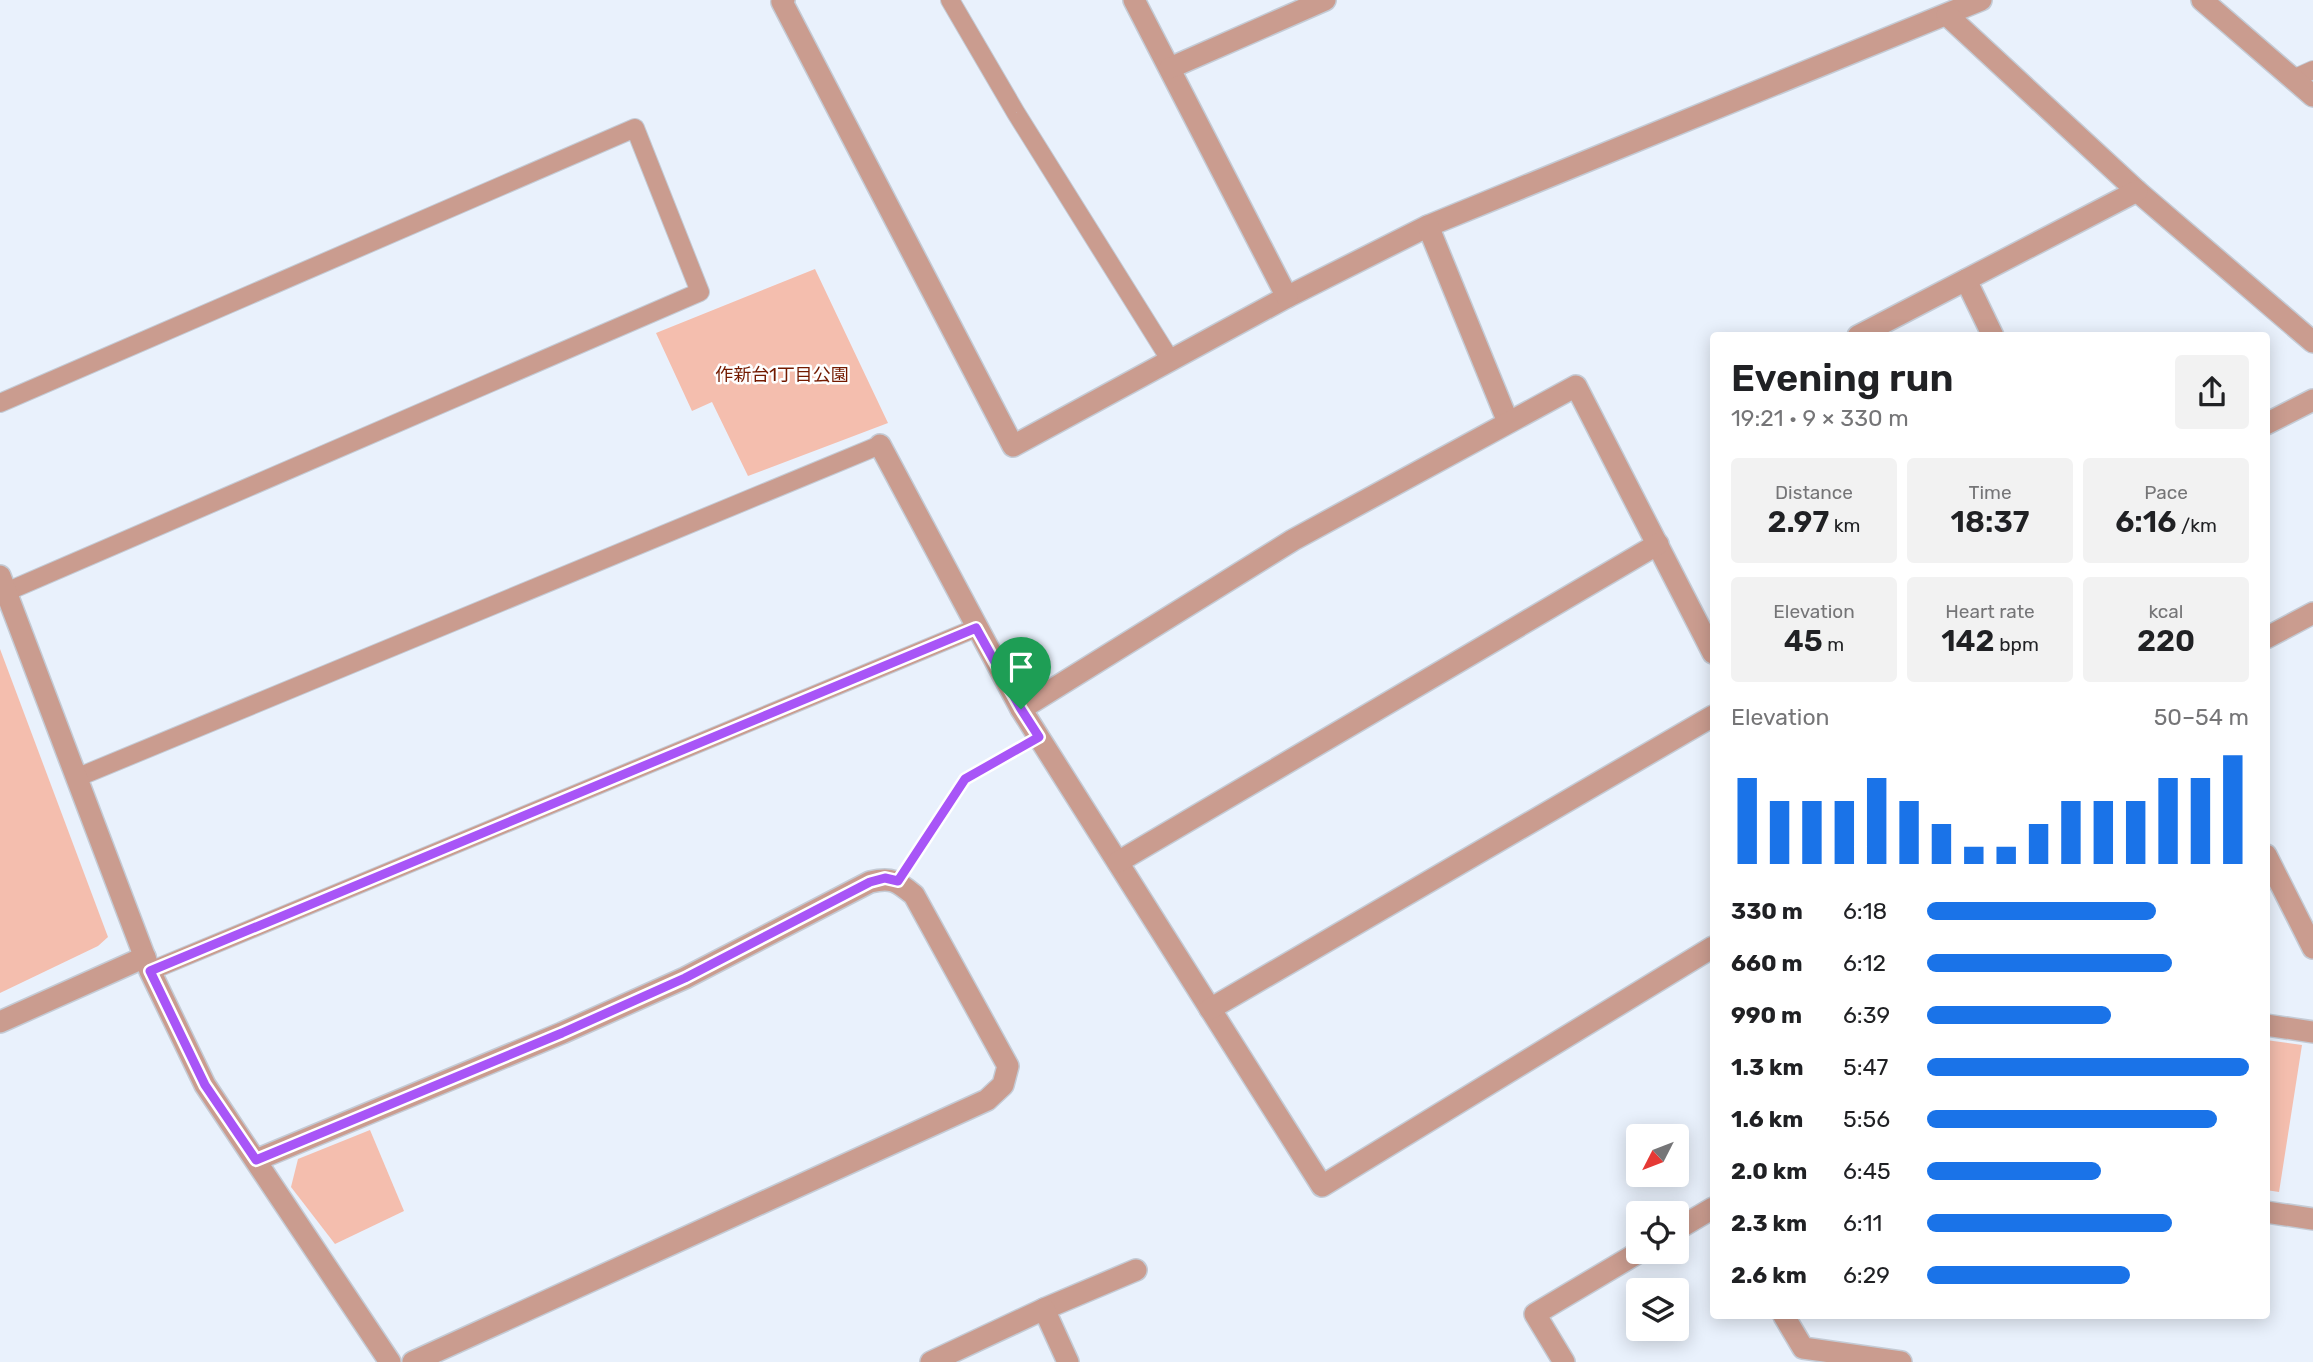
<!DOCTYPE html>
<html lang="en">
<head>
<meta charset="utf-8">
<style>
	:root { --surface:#fff; --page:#f2f2f2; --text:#202124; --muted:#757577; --accent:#1a73e8 }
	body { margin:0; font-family:Rubik,"Noto Sans JP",sans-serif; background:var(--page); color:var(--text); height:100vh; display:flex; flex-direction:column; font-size:26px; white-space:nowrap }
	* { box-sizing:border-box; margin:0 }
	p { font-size:23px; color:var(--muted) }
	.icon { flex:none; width:38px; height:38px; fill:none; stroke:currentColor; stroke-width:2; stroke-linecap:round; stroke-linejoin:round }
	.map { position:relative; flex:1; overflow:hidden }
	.details { position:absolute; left:1710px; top:332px; width:560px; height:987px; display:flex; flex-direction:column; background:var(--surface); border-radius:7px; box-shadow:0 4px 18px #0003 }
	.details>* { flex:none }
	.needle { width:46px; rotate:228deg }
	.fabs { position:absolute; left:1626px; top:1124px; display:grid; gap:14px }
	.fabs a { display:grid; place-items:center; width:63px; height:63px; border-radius:7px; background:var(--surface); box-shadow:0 4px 18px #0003; font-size:35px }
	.pin { position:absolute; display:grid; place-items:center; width:60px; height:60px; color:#fff; margin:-72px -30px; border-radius:50% 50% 50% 0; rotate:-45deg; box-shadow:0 0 7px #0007 }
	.pin .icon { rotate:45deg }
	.round { display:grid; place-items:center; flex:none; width:74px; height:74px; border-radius:7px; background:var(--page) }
	.headline { display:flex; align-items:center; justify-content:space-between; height:119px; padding:0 21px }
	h1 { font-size:38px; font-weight:600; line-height:52px }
	.stats { display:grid; grid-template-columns:repeat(3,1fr); gap:10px; height:119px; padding:7px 21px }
	.stats div { display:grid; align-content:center; border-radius:7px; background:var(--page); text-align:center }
	.stats b { font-size:30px; font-weight:600 }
	.stats small { font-size:19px; font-weight:400 }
	.stats p { font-size:19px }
	.chart { height:196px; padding:14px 21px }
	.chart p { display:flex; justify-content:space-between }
	.chart svg { width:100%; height:126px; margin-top:7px; stroke:var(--accent); stroke-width:6 }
	ul { padding:0 21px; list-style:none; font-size:23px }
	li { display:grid; grid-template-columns:112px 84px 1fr; align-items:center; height:52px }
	li i { height:18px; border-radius:9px; background:var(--accent) }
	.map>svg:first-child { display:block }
	.green { fill:#f4beae }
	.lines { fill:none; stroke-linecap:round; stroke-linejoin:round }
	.service-casing { stroke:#c4cbd5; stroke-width:20 }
	.minor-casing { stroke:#c4cbd5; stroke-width:24 }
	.path { stroke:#8c939c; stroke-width:4.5; stroke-dasharray:5 3.5; stroke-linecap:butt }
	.service { stroke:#ca9c8f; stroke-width:18 }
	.minor { stroke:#ca9c8f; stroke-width:21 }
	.route-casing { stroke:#fff; stroke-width:14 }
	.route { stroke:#a855f7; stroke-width:9 }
	.labels { text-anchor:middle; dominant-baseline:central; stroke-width:5; stroke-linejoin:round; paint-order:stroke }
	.park-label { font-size:18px; fill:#731a00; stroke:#fefefe }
</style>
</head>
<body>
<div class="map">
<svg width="2313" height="1362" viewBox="0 0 2313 1362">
	<rect width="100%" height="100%" fill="#e9f1fc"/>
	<g class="green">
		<polygon points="815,269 888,423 748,476 712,402 692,411 656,333"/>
		<polygon points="0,649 108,937 98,946 0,993"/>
		<polygon points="2266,1040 2302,1045 2279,1192 2266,1190"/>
		<polygon points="370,1130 404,1211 335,1244 291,1187 298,1159"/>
	</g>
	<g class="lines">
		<defs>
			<g id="service">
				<polyline points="950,0 1016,113 1171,361"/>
				<polyline points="2293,79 2313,70"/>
				<polyline points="0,403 635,128 700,292 6,592"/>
				<polyline points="76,778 880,445"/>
				<polyline points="150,971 976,628"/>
			</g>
			<g id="minor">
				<polyline points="784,0 782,2 1013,446 1287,297 1428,226 1981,0"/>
				<polyline points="1134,0 1287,297"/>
				<polyline points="2202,0 2313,96"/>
				<polyline points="1947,15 2137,191 2313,342"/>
				<polyline points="1170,68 1325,0"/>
				<polyline points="1428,226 1508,422"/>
				<polyline points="1966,280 1993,336"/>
				<polyline points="1858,336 2137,191"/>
				<polyline points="2266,424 2313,400"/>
				<polyline points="880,445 1021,709 1322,1186 1713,947"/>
				<polyline points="0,576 150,971 205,1085 390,1362"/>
				<polyline points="2266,638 2313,613"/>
				<polyline points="1021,709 1293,540 1576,386 1713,653"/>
				<polyline points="2266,855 2313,948"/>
				<polyline points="1118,862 1658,544"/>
				<polyline points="1210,1009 1713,716"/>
				<polyline points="0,1022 145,957"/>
				<polyline points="2266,1025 2313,1032"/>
				<path d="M256,1160l306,-127 123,-55 185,-96c22,-5 27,-1 44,13l94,171 -5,19 -16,15 -574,262"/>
				<polyline points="2266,1212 2313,1219"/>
				<polyline points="1676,1230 1713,1208"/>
				<polyline points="1044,1309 1136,1270"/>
				<polyline points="1784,1316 1803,1348 1901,1362"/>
				<polyline points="931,1362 1044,1309 1068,1362"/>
				<polyline points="1564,1362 1535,1314 1641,1251"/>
			</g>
		</defs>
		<use href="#service" class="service-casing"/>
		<use href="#minor" class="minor-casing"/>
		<polyline class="path" points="914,857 965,779 1010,753"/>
		<use href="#service" class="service"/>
		<use href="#minor" class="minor"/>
	</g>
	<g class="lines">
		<defs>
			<polygon id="route" points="976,628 1021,709 1039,737 965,779 898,881 885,878 870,882 685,978 562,1033 256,1160 205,1085 150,971"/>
		</defs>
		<use href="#route" class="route-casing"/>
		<use href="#route" class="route"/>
	</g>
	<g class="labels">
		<g class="park-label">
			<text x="782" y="375">作新台1丁目公園</text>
		</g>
	</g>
</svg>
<div class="fabs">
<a><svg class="needle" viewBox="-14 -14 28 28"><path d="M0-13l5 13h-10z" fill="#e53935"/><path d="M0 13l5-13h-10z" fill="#757577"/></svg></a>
<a><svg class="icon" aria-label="locate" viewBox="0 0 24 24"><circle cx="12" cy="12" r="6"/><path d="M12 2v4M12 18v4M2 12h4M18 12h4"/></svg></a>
<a><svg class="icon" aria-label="layers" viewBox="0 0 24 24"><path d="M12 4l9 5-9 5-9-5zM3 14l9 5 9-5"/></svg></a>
</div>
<div class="pin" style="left:1021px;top:709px;background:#1e9e55"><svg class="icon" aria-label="arrive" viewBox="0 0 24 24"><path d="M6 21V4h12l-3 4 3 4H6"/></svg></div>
<section class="details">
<div class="headline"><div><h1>Evening run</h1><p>19:21 · 9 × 330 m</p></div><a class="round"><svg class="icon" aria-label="share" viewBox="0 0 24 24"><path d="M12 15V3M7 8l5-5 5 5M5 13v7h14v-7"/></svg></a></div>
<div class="stats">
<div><p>Distance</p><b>2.97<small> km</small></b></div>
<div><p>Time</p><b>18:37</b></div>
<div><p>Pace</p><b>6:16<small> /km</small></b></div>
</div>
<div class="stats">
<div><p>Elevation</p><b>45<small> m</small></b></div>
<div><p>Heart rate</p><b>142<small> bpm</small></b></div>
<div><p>kcal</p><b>220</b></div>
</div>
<div class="chart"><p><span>Elevation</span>50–54 m</p>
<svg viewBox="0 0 160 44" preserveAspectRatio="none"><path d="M5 44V14M15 44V22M25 44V22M35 44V22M45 44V14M55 44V22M65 44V30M75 44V38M85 44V38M95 44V30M105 44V22M115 44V22M125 44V22M135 44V14M145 44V14M155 44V6"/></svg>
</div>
<ul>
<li><b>330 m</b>6:18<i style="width:71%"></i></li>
<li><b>660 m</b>6:12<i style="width:76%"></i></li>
<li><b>990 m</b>6:39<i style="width:57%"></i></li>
<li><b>1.3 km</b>5:47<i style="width:100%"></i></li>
<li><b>1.6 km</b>5:56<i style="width:90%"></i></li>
<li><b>2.0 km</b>6:45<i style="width:54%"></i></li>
<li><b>2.3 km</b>6:11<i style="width:76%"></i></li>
<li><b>2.6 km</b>6:29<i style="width:63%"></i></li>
</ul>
</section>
</div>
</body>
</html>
